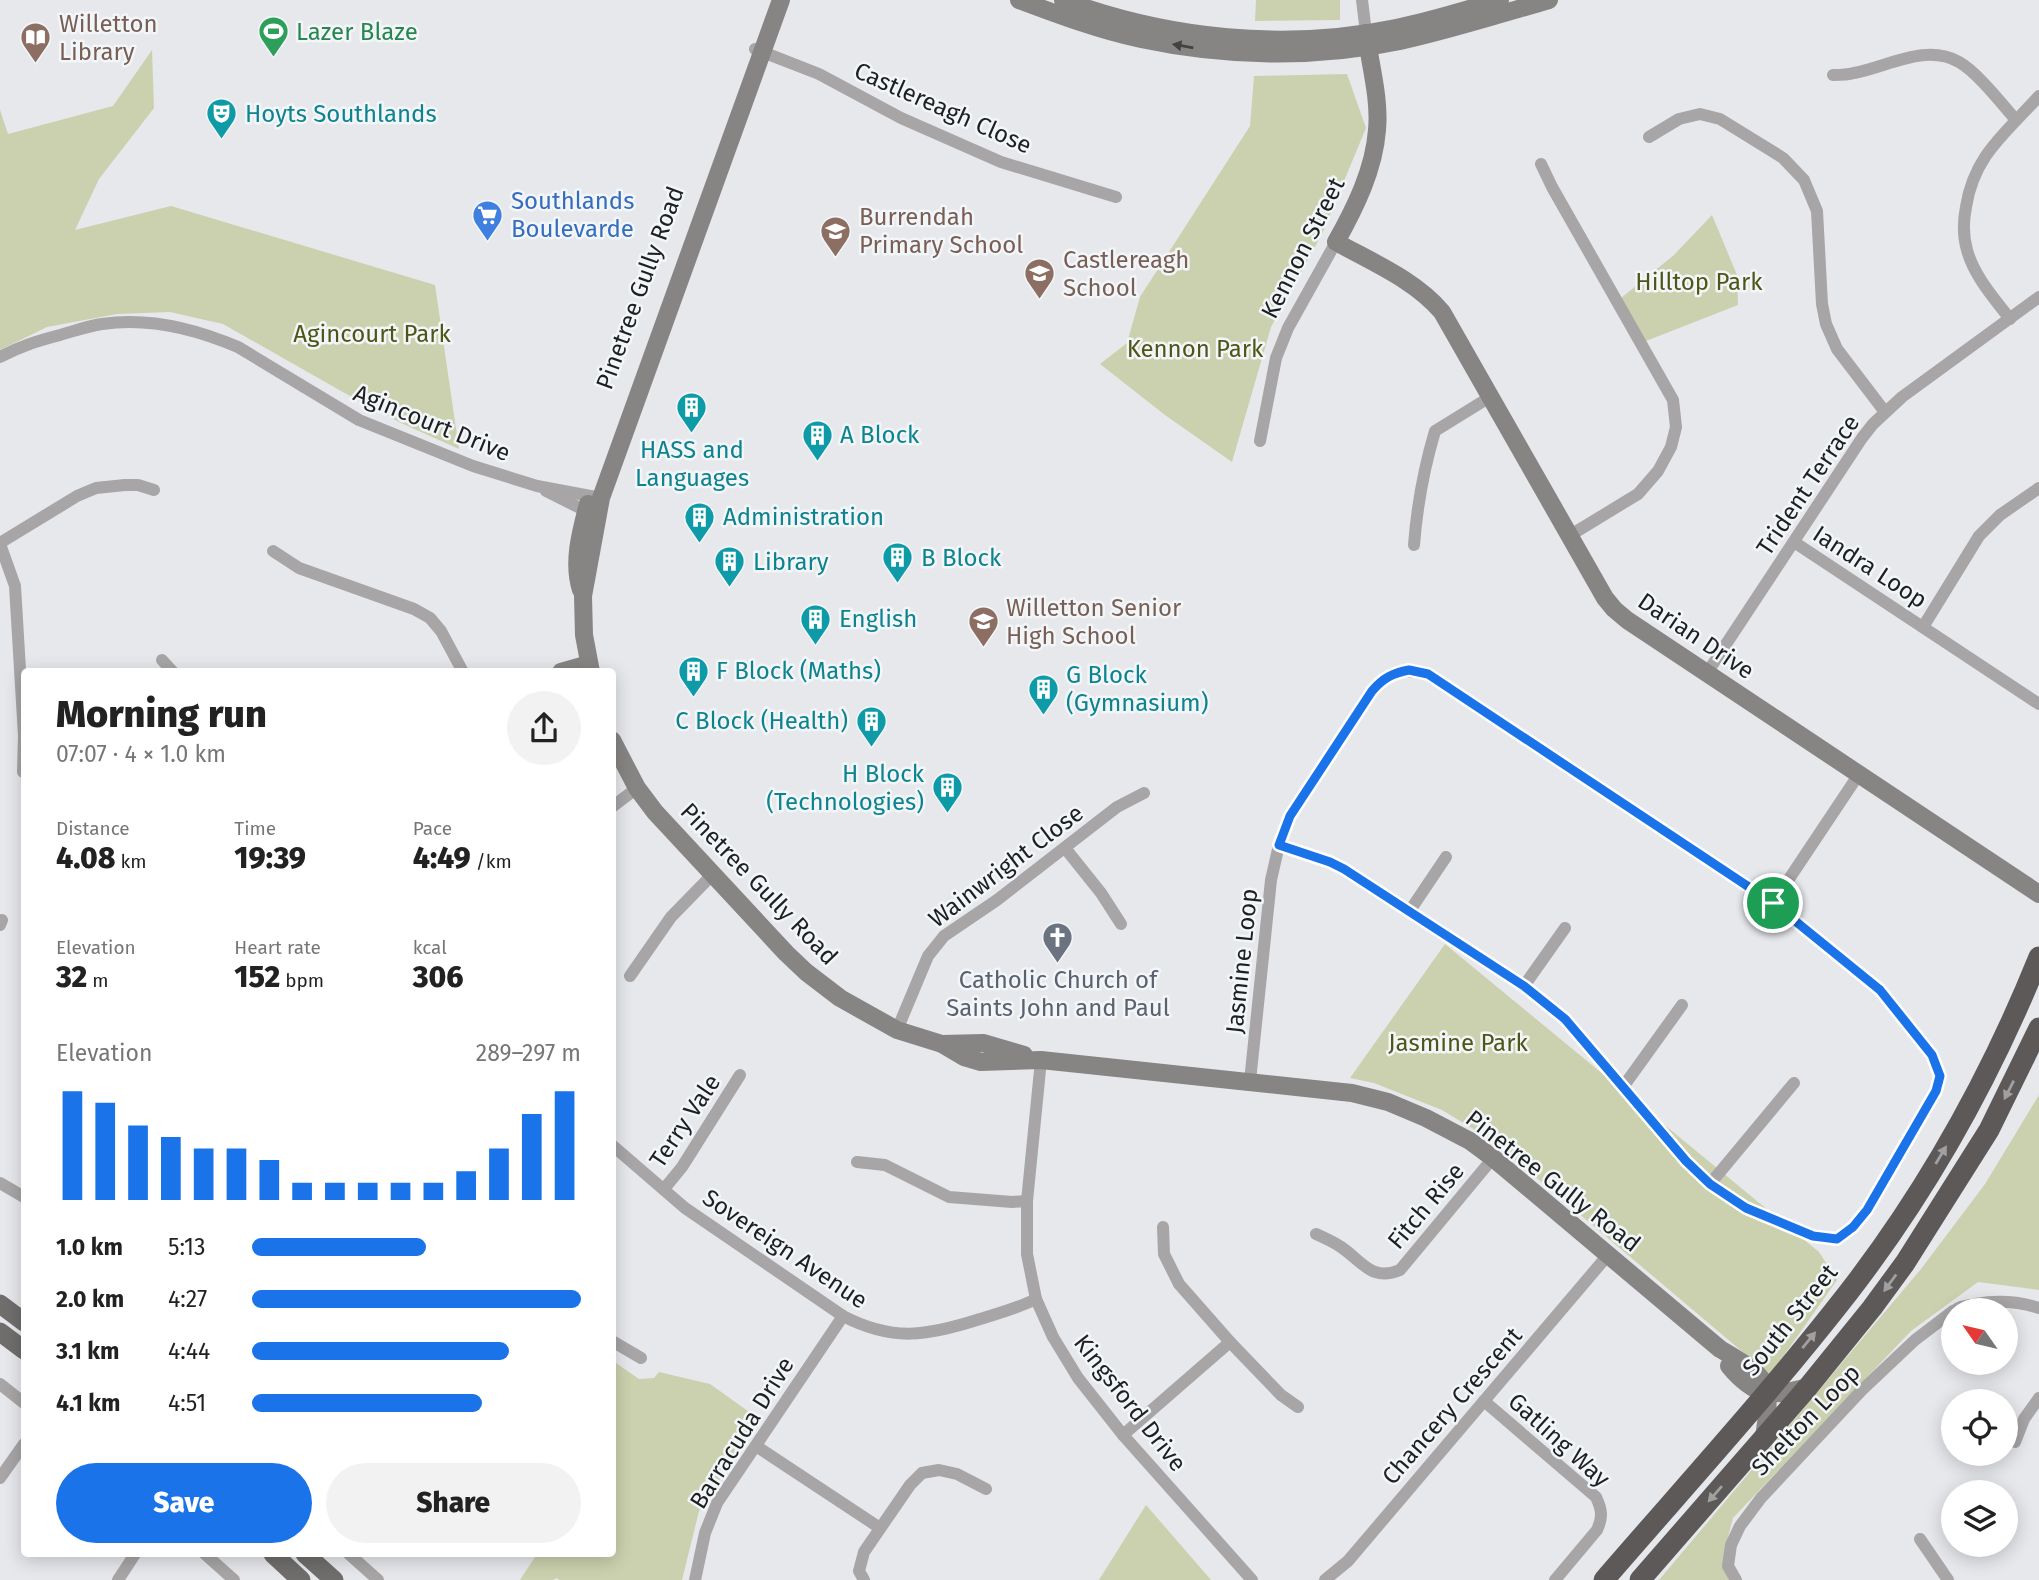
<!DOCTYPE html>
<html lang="en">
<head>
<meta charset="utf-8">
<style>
	:root { --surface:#fff; --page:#f2f2f2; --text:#222; --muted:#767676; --accent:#1a73e8 }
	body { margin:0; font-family:"Fira Sans",sans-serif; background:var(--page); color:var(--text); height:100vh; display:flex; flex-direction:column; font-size:26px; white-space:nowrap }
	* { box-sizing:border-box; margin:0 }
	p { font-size:23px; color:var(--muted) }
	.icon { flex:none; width:38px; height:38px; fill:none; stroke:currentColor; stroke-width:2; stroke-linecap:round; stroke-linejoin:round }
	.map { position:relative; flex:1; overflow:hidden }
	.details { position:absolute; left:21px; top:668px; width:595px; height:889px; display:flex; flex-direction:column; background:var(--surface); border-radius:7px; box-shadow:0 4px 18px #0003 }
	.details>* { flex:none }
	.needle { width:46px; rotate:304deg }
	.controls { position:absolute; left:1941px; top:1298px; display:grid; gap:14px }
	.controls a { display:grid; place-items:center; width:77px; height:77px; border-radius:50%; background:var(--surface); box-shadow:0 4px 18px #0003; font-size:35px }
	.pin { position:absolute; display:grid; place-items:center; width:60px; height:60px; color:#fff; margin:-30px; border:4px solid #fff; border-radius:50%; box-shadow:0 2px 7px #0007 }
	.round { display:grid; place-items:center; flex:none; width:74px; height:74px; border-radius:37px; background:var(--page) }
	.head { display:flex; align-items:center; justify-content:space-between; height:119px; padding:0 35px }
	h1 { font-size:38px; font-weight:800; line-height:52px }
	.stats { display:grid; grid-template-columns:repeat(3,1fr); gap:10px; height:119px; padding:7px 35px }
	.stats div { display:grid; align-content:center }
	.stats b { font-size:30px; font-weight:800 }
	.stats small { font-size:19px; font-weight:400 }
	.stats p { font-size:19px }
	.chart { height:196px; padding:14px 35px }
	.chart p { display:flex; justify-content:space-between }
	.chart svg { width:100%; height:126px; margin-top:7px; stroke:var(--accent); stroke-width:6 }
	.action { display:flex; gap:14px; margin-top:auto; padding:14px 35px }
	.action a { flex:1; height:80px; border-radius:42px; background:var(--accent); color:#fff; font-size:28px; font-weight:800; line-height:80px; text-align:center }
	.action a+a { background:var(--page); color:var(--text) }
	ul { padding:0 35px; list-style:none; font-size:23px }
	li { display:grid; grid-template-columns:112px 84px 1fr; align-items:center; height:52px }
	li i { height:18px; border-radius:9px; background:var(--accent) }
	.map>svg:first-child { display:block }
	.green { fill:#cbd1ae }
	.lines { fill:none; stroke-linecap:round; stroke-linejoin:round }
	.street { stroke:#a7a5a5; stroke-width:12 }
	.secondary { stroke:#878484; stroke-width:18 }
	.primary { stroke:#706d6d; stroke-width:19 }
	.highway { stroke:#5d5959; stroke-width:21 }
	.oneway { fill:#434243 }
	.oneway2 { fill:#a0a0a1 }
	.route-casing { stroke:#fff; stroke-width:14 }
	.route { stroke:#1a73e8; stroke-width:9 }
	.labels { text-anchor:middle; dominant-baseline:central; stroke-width:5; stroke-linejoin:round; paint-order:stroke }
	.education-label { font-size:24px; fill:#785e54; stroke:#f3f6f9; text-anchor:start }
	.leisure-label { font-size:24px; fill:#27864d; stroke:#f3f6f9; text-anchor:start }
	.street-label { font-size:24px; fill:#1e1f20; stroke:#f3f6f9 }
	.culture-label { font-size:24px; fill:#0d838f; stroke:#f3f6f9; text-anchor:start }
	.shop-label { font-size:24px; fill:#366cbe; stroke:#f3f6f9; text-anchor:start }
	.park-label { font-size:24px; fill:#4f5516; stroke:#f3f6f9 }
	.worship-label { font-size:24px; fill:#5b616d; stroke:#f3f6f9 }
</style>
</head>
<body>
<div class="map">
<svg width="2039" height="1580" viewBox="0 0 2039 1580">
	<rect width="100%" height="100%" fill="#e6e8ec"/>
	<g class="green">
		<polygon points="1256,0 1340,0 1340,20 1255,21"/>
		<polygon points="152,50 154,108 99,179 75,230 171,206 435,285 459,449 401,423 341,391 223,324 170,312 117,314 47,327 0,350 0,110 8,134 113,106"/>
		<polygon points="1347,74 1366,128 1322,234 1271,327 1232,462 1165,415 1100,364 1127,343 1140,297 1250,126 1254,76"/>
		<polygon points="1712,215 1737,275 1738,305 1646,341 1621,298 1674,255"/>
		<polygon points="1445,944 1819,1252 1837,1280 1770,1375 1493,1141 1442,1110 1374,1083 1350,1078"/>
		<polygon points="2039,1095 2039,1290 1978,1282 1911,1331 1733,1518 1725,1549 1732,1580 1659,1580 1921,1269 1985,1184"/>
		<polygon points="613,1361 639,1379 654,1378 659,1372 710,1384 759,1419 699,1511 682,1580 559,1580 557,1578 553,1580 520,1580 537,1554 612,1554"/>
		<polygon points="1146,1505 1211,1580 1099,1580"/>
	</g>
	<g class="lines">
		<g class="street">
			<polyline points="1362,0 1366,33"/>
			<polyline points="755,49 819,74 901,118 1001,162 1116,197"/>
			<path d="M1833,75c7,0 14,0 21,-2 34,-6 71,-30 105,-11 18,10 43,42 57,58"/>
			<polyline points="1649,137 1679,119 1700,114 1720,119 1783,158 1804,180 1817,211 1822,304 1826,324 1837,349 1885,412"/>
			<polyline points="1541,164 1552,187 1673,400 1676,427 1671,447 1658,471 1638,494 1569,536"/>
			<path d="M2010,319c-16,-21 -36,-43 -43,-69 -4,-14 -4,-28 -1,-43 8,-52 40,-74 73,-111"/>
			<path d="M0,357c21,-11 37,-16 60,-22 14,-4 28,-9 42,-11 45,-7 94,5 136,23l121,73 114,46 64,20 64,12"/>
			<polyline points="1260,441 1276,358 1288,328 1336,242"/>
			<polyline points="546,491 592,514"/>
			<polyline points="1794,542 2039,704"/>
			<polyline points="0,543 77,496 96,488 125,485 138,485 154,490"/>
			<polyline points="0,544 15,586 24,736 23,772"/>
			<path d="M1414,545c3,-39 10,-77 21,-114l55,-34"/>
			<polyline points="273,551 299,568 414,609 430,618 441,631 463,672"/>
			<polyline points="1923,627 1979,536 2000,515 2039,488"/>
			<polyline points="162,660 173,672"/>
			<polyline points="1707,673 1862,438 1873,424 1902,397 2039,297"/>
			<polyline points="612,807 637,788"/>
			<polyline points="1065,848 1101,893 1121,924"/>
			<polyline points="1773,903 1859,774"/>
			<polyline points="1409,912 1446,857"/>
			<polyline points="0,925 2,920"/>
			<polyline points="630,976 671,917 712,875"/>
			<polyline points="1524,986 1565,928"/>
			<polyline points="897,1030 928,956 944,936 997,900 1117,807 1144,793"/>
			<polyline points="1041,1060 1027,1201 1027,1254 1036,1299 1053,1337 1078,1378 1123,1435 1252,1580"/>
			<path d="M1250,1081l21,-201 8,-35 11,-29 82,-125c18,-21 30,-22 56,-17l345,229 107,87 52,65 8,21 -4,16 -69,118 -14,17 -16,12 -24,-4 -67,-27 -36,-24 -24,-23 -121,-142 -41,-33 -180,-117 -14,-7 -51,-17"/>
			<polyline points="1623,1087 1682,1005"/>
			<path d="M612,1145l73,63 158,108c50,26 84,20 137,3 19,-6 38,-11 56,-20"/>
			<polyline points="857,1162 885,1165 949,1197 1012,1202 1027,1201"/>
			<polyline points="0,1183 24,1197"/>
			<polyline points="1710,1184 1794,1083"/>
			<polyline points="664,1189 682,1167 740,1075"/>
			<path d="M1316,1234c9,4 18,8 25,13 22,15 31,35 59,23l93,-112"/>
			<path d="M1954,1311c7,-6 13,-5 22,-7 22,-4 41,-3 63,4"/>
			<polyline points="612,1341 641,1358"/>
			<polyline points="1230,1342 1281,1395 1298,1407"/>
			<polyline points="0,1384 24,1403"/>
			<path d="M1484,1401l112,96c6,13 7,20 1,33l-42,50"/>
			<polyline points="1123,1435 1230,1342 1179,1284 1164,1254 1163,1227"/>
			<polyline points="2015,1442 2024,1419 2039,1398"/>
			<polyline points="756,1446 880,1528"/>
			<polyline points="0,1478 24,1444"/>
			<polyline points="1920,1539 1948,1580"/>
			<polyline points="205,1554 234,1580"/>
			<polyline points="349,1554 378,1580"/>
			<polyline points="118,1580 135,1554"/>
			<polyline points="695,1580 705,1533 717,1503 843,1316"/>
			<polyline points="864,1580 859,1571 864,1552 910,1485 922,1473 939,1470 957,1474 986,1489"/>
			<polyline points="1325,1580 1348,1561 1608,1255"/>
			<polyline points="1736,1580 1728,1566 1731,1545 1740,1526 1761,1498 1862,1390 1915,1340 1953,1311"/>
		</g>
		<g class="secondary">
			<path d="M1019,0c40,15 80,30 122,39 84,18 174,20 259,2 50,-11 100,-27 149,-41"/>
			<path d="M1063,0c105,39 222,51 333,28 35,-7 69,-18 104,-28"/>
			<path d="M1366,33c4,32 14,65 11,97 -3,40 -22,78 -41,112 36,20 79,38 106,70l163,286 9,11 13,11 412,274"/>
			<path d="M581,590c-9,-28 0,-59 7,-86"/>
			<polyline points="561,672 589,664"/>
			<polyline points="591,672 584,635 583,596 601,498 781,0"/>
			<path d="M612,740l25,48 18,24 131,141 20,19 34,26 57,32 45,14 22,13 17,5 60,-2 311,33 36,9 38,16 44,23 23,17 227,191c12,7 39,22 44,34 7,17 2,38 0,55"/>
			<polyline points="942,1044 983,1043 1024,1055"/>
			<path d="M1729,1366c26,31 41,32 79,21"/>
		</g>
		<g class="primary">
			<polyline points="0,1304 24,1322"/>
			<polyline points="0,1332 24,1350"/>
			<polyline points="273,1554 301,1580"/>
			<polyline points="305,1554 334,1580"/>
		</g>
		<g class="highway">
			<path d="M1604,1580c82,-95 167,-188 244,-287 79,-102 143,-217 191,-336"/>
			<polyline points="1640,1580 1808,1387 1872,1308 1905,1263 1989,1130 2039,1028"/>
		</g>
	</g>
	<defs><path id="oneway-solid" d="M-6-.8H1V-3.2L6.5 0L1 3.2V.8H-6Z" transform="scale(1.75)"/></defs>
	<use class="oneway" href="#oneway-solid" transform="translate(1183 46) rotate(-170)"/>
	<g class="oneway2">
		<use href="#oneway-solid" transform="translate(2009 1090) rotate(117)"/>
		<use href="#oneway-solid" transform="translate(1941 1155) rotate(-59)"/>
		<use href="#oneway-solid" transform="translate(1890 1283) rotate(126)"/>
		<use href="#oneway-solid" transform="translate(1809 1340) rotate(-51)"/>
		<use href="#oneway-solid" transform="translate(1715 1494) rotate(131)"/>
	</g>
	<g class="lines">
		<defs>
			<path id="route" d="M1409,670l19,4 345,229 107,87 52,65 8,21 -4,15 -69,119 -14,17 -16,12 -24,-3 -67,-28 -36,-24 -24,-23 -121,-142 -41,-33 -180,-117 -14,-7 -51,-17 11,-29 82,-125c11,-13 21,-18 37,-21z"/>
		</defs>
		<use href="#route" class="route-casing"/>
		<use href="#route" class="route"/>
	</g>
	<defs>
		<symbol id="stadium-pin" viewBox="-11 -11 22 30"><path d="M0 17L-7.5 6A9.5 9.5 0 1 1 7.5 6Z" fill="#2e9e5b" stroke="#f3f6f9"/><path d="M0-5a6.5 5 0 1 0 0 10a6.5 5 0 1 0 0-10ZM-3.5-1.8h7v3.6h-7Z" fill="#fff"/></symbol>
		<symbol id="library-pin" viewBox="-11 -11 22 30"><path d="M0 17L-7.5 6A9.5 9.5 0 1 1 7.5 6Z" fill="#8d6e63" stroke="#f3f6f9"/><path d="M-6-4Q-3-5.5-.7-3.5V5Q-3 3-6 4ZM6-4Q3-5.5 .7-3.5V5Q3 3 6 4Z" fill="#fff"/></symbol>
		<symbol id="theatre-pin" viewBox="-11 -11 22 30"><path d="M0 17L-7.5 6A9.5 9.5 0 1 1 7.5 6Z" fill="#0f9aa8" stroke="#f3f6f9"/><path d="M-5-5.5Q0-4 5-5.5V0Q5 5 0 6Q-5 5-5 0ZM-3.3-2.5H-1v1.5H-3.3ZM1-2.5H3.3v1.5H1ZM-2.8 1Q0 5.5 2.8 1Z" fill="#fff"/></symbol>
		<symbol id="supermarket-pin" viewBox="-11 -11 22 30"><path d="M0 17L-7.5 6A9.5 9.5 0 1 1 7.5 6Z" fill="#3f7fe0" stroke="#f3f6f9"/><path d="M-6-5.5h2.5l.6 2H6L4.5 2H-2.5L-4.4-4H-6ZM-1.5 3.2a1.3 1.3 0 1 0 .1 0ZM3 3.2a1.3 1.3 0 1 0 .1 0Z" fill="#fff"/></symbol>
		<symbol id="school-pin" viewBox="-11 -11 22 30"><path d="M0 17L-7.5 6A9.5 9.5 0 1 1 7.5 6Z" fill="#8d6e63" stroke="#f3f6f9"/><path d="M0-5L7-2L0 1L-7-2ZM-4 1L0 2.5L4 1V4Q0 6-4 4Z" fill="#fff"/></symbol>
		<symbol id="building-pin" viewBox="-11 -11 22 30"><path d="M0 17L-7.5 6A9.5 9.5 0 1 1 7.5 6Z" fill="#0f9aa8" stroke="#f3f6f9"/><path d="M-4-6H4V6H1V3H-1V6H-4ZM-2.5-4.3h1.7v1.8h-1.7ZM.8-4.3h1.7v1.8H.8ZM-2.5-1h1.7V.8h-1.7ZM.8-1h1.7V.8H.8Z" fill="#fff"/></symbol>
		<symbol id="church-pin" viewBox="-11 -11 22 30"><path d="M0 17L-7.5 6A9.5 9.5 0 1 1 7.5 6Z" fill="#6b7280" stroke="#f3f6f9"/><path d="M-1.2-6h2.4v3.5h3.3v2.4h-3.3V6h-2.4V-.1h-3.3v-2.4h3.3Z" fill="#fff"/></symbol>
	</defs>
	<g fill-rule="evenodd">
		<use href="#stadium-pin" x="256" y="14" width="35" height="47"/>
		<use href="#library-pin" x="18" y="20" width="35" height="47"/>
		<use href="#theatre-pin" x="204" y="96" width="35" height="47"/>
		<use href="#supermarket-pin" x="470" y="198" width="35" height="47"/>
		<use href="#school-pin" x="818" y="214" width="35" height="47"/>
		<use href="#school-pin" x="1022" y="256" width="35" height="47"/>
		<use href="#building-pin" x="674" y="390" width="35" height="47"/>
		<use href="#building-pin" x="800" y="418" width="35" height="47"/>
		<use href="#building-pin" x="682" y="500" width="35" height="47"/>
		<use href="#building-pin" x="880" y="540" width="35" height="47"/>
		<use href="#building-pin" x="712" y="544" width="35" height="47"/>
		<use href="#building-pin" x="798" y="602" width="35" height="47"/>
		<use href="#school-pin" x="966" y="604" width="35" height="47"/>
		<use href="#building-pin" x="676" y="654" width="35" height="47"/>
		<use href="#building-pin" x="1026" y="672" width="35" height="47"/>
		<use href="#building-pin" x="854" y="704" width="35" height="47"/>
		<use href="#building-pin" x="930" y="770" width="35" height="47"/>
		<use href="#church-pin" x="1040" y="920" width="35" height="47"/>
	</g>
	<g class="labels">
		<g class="education-label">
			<text x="59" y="24">Willetton<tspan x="59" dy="28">Library</tspan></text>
			<text x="859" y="217">Burrendah<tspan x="859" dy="28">Primary School</tspan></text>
			<text x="1063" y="260">Castlereagh<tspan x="1063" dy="28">School</tspan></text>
			<text x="1006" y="608">Willetton Senior<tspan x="1006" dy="28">High School</tspan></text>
		</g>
		<g class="leisure-label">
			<text x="296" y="32">Lazer Blaze</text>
		</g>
		<g class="street-label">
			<text transform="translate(943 108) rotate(24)">Castlereagh Close</text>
			<text transform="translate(1303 248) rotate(-63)">Kennon Street</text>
			<text transform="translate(640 288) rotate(-70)">Pinetree Gully Road</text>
			<text transform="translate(432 423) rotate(22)">Agincourt Drive</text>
			<text transform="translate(1808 485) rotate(-56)">Trident Terrace</text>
			<text transform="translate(1870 567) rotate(33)">Iandra Loop</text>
			<text transform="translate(1696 636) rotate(34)">Darian Drive</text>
			<text transform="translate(1006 866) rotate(-37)">Wainwright Close</text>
			<text transform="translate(759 884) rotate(46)">Pinetree Gully Road</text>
			<text transform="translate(1242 961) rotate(-84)">Jasmine Loop</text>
			<text transform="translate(685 1121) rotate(-56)">Terry Vale</text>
			<text transform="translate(1553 1181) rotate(38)">Pinetree Gully Road</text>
			<text transform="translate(1426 1206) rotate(-50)">Fitch Rise</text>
			<text transform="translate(785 1249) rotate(34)">Sovereign Avenue</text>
			<text transform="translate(1790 1320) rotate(-51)">South Street</text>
			<text transform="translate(1130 1403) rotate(52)">Kingsford Drive</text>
			<text transform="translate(1452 1406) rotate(-49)">Chancery Crescent</text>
			<text transform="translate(1806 1420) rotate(-46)">Shelton Loop</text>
			<text transform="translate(742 1433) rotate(-58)">Barracuda Drive</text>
			<text transform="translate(1559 1440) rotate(42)">Gatling Way</text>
		</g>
		<g class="culture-label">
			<text x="245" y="114">Hoyts Southlands</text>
			<text x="840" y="435">A Block</text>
			<text x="692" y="450" text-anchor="middle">HASS and<tspan x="692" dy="28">Languages</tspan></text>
			<text x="723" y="517">Administration</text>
			<text x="921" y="558">B Block</text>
			<text x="753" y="562">Library</text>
			<text x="839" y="619">English</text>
			<text x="716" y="671">F Block (Maths)</text>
			<text x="1066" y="675">G Block<tspan x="1066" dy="28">(Gymnasium)</tspan></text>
			<text x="848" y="721" text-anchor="end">C Block (Health)</text>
			<text x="924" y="774" text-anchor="end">H Block<tspan x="924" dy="28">(Technologies)</tspan></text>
		</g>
		<g class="shop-label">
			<text x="511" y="201">Southlands<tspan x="511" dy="28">Boulevarde</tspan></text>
		</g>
		<g class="park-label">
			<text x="1699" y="282">Hilltop Park</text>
			<text x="372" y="334">Agincourt Park</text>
			<text x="1195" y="349">Kennon Park</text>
			<text x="1458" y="1043">Jasmine Park</text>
		</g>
		<g class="worship-label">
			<text x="1058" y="980">Catholic Church of<tspan x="1058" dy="28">Saints John and Paul</tspan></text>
		</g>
	</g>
</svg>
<div class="controls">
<a><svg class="needle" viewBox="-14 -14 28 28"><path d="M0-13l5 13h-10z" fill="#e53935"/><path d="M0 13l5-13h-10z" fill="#767676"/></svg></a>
<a><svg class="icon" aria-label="locate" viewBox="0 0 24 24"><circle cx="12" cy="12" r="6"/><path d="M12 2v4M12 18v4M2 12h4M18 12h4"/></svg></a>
<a><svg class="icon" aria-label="layers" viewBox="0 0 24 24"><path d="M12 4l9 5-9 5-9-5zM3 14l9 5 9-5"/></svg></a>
</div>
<div class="pin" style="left:1773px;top:903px;background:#1e9e55"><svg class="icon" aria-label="arrive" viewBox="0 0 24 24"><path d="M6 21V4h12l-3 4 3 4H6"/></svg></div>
<section class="details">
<div class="head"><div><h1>Morning run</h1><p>07:07 · 4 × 1.0 km</p></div><a class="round"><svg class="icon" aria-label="share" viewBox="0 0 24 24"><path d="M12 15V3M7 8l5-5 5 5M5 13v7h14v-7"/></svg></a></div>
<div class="stats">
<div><p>Distance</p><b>4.08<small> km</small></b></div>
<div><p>Time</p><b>19:39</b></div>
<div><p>Pace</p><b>4:49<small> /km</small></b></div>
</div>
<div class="stats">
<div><p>Elevation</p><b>32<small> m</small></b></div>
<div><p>Heart rate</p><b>152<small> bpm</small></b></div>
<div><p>kcal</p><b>306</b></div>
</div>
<div class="chart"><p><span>Elevation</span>289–297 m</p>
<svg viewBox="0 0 160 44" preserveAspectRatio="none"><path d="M5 44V6M15 44V10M25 44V18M35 44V22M45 44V26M55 44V26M65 44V30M75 44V38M85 44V38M95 44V38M105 44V38M115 44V38M125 44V34M135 44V26M145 44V14M155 44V6"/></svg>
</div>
<ul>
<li><b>1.0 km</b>5:13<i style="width:53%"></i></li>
<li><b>2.0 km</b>4:27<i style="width:100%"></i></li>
<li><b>3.1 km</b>4:44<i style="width:78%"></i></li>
<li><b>4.1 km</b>4:51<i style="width:70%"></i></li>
</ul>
<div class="action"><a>Save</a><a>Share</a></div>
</section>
</div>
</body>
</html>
